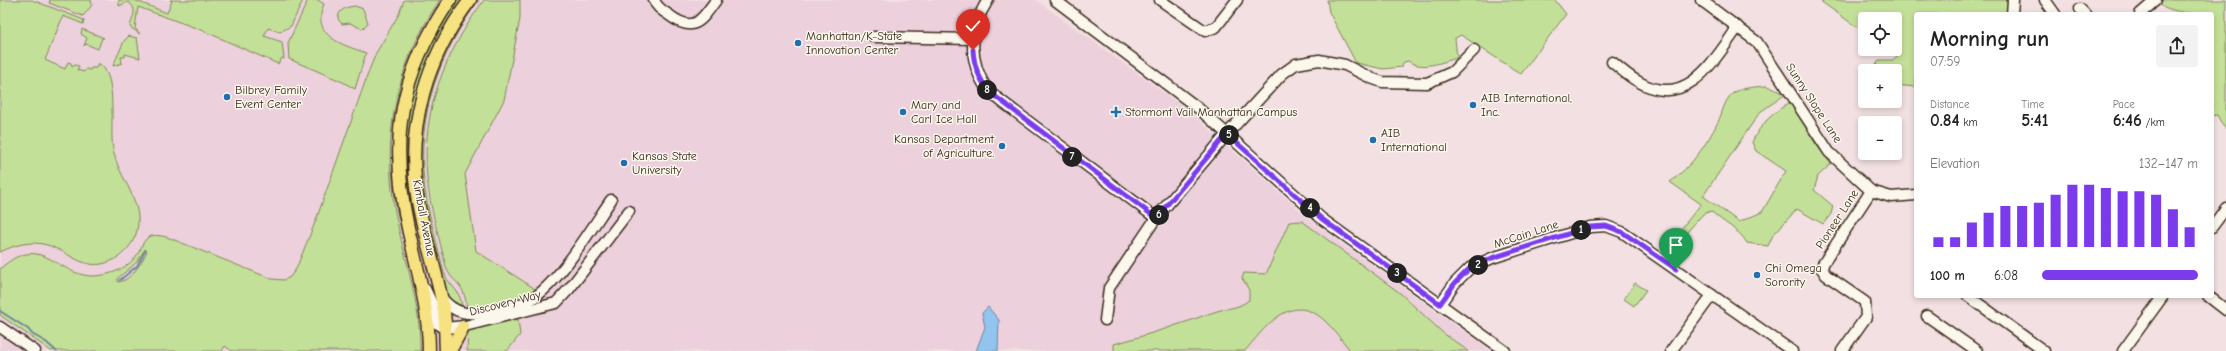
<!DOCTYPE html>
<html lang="en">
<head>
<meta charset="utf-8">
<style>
	:root { --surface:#fff; --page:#f2f2f2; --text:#222; --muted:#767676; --accent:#7c3aed }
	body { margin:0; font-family:"Comic Neue",sans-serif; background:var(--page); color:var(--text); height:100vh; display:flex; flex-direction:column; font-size:15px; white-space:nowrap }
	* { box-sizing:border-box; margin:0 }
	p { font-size:13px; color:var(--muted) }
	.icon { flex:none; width:22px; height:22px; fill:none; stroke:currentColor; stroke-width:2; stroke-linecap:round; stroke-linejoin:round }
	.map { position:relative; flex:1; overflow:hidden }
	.drawer { position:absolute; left:1914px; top:12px; width:300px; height:286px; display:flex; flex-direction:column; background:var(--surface); border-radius:4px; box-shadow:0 2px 6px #0003 }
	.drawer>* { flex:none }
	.controls { position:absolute; left:1858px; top:12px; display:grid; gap:8px }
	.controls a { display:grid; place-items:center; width:44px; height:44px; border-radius:4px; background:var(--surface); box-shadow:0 2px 6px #0003; font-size:20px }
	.pin { position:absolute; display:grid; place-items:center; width:34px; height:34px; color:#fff; margin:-41px -17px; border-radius:50% 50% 50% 0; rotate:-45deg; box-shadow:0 0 4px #0007 }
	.pin .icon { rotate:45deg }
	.km { position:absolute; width:20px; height:20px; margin:-10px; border-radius:50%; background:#222; color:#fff; font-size:11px; line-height:20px; text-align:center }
	.round { display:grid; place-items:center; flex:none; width:42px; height:42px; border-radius:4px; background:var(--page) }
	.headline { display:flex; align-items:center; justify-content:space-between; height:68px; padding:0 16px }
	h1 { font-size:22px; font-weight:700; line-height:30px }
	.metrics { display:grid; grid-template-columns:repeat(3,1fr); gap:6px; height:68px; padding:4px 16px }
	.metrics div { display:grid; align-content:center }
	.metrics b { font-size:17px; font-weight:700 }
	.metrics small { font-size:11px; font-weight:400 }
	.metrics p { font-size:11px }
	.chart { height:112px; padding:8px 16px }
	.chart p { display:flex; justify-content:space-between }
	.chart svg { width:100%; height:72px; margin-top:4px; stroke:var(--accent); stroke-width:6 }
	ul { padding:0 16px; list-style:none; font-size:13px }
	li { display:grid; grid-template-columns:64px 48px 1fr; align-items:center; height:30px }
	li i { height:10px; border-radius:5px; background:var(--accent) }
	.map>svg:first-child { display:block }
	.built { fill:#ecd0db }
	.green { fill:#c3e098; stroke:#7f855b; fill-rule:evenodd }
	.water { fill:#91c4ee; stroke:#6f869b }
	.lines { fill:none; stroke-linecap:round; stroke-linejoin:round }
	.stream { stroke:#6f869b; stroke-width:2 }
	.minor-casing { stroke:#3b2a1e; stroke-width:13 }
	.major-casing { stroke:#3b2a1e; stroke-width:15 }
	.minor { stroke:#fbf7ec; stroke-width:10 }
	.major { stroke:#f7e281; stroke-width:12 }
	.route-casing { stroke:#fff; stroke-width:8 }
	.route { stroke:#7c3aed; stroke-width:5 }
	.poi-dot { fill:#1f6fb2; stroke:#fbf7ec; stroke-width:1.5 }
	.labels { text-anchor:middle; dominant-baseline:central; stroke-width:3; stroke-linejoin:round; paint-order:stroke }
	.poi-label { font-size:12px; fill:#3b2a1e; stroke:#fbf7ec; text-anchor:start }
	.street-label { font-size:12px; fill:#3b2a1e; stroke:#fbf7ec }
</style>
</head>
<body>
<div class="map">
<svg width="2226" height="351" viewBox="0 0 2226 351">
	<rect width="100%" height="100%" fill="#f2e0e2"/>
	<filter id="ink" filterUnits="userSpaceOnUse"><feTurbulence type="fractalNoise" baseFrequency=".025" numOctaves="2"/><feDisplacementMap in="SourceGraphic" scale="8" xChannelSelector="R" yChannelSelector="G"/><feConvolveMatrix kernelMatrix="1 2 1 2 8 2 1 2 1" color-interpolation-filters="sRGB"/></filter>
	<g filter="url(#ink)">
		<polygon class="built" points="0,0 1036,0 1186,109 1315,224 1491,351 0,351"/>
		<g class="green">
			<path d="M0,0h32l52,20 -1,4 -20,-8 -18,44 20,9 3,-7 3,1 1,4 3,-2 4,1 -2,4 7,2 2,-3 4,1 1,-2h5l2,-5c21,11 11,63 15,86 5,30 33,53 23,85 -4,11 -12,20 -21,25 -29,16 -44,-7 -68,-14 -17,-5 -32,0 -47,7z"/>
			<polygon points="50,0 91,0 92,5 83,16 49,3"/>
			<path d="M119,0h15l33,13 5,-12 -2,-1h133l-12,26 -11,6 -12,-4 -4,8 18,6 2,17 -2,-1 -4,6 -74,-33 -66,-24 -3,21 5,6 -10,-7c2,-10 9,-18 -2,-25l-9,4z"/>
			<path d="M308,0h10l6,4c-14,33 20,41 42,49l-11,36 -12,-7 -54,-23 -1,-16z"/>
			<path d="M404,0h36c-47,68 -60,146 -42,226 9,41 23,82 22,125h-188l-7,-5 -3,5h-171l-51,-36v-46c41,-38 56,6 92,7 18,0 38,-8 47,-24 3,-5 4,-12 10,-15 6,-3 12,-1 18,0l105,42 12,1 6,-3 6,-8 20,-49 54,-152 6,-15 23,-39zM145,249l2,2c-5,11 -16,30 -29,31v-4l18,-15z"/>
			<polygon points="455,0 464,0 430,58 413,196 410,196 404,174 406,120 420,62"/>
			<path d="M475,0h4c-40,54 -62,114 -55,182 3,25 10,50 16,74 2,7 3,17 7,23 8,11 14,14 15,29l-13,-9 -5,-8 -21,-92 2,-2 -3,-4 -2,-13 -1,-36 4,-34 22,-64z"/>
			<path d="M484,0h36v19l-16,81 -39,74 11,77 61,39 -11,8 -49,12 -1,-2 -9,1c-1,-7 -2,-16 -7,-23 -6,-7 -11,-10 -14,-19 -7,-30 -16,-59 -19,-89 -6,-69 18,-124 57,-178z"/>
			<path d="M1327,0h228l11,14 -45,60 -60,-39 -6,3 2,20c-15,4 -35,13 -49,3l-4,1 -2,5 -19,2 -27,-6 -27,-51z"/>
			<polygon points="1819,0 2012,0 2010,14 1916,14 1916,87 1895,85 1895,71 1873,71 1879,60 1893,60 1897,56 1888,49 1895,49 1895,19 1865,19 1865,33"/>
			<path d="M2152,0h74v128l-3,-2 -6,-11 -5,1v-95l2,-1 -2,-1v-5c-22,0 -42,-1 -60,-14z"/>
			<path d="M355,6l8,3 5,14 -6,6 -12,-6 -8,1 -4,-5c0,-10 9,-12 17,-13z"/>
			<polygon points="82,29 104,38 102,38 98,49 86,44 84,46 87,38 81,34"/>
			<polygon points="129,36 137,38 140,58 125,54 125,57 121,57 122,63 113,66 124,41"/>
			<path d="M414,49l2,1 -22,119 2,21 26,122 2,39h-2c2,-46 -14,-90 -24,-135 -12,-56 -5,-114 16,-167z"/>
			<path d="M1767,86l19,8 -26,18 -57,84 36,26 23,-10 24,-41 -30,-20 -4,-9c9,-19 21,-29 38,-40l25,41 16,21 -13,12 -4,14 19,16 -2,8 -8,10 -26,-15 -24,26 -5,11 -21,-3c-8,-14 -24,-20 -36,-32l-8,3 -22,25 -4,-5 24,-30 -31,-22c21,-15 37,-38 48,-60 4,-8 7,-23 14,-28 9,-7 24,-7 35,-8z"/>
			<path d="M1302,221l98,72 43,40 25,18h-117c-9,-10 -17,-22 -27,-31 -33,-29 -58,6 -79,31h-131v-7c34,-9 67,-20 100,-32 14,-5 22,-2 35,-12v-10l-7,-12 2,-5 22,1 23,-52z"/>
			<polygon points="1635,283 1646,290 1634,306 1624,299"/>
			<polygon points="518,319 520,335 507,351 467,351 468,330"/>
		</g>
		<polygon class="water" points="988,307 999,320 998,351 976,351 985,327 982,313"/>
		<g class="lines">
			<g class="stream">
				<polyline points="120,280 137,266 145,251"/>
				<polyline points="0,311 28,329 32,334 46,342 56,351"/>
			</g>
			<defs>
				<g id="minor">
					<path d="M654,0c3,8 9,11 15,15 25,19 32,6 47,-15"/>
					<path d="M988,0c-20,31 -20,61 0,91l168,127"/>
					<polyline points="1055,0 1198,108 1322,219 1505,351"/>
					<polyline points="1160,0 1205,31 1216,27 1237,0"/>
					<polyline points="1701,0 1757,42 1829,152 1871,191 1891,197 1916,195"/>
					<polyline points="2045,0 2055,14"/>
					<polyline points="2080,9 2085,14"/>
					<polyline points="2012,14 2013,0"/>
					<polyline points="2140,14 2156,0"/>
					<polyline points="874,37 973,39"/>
					<path d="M1612,62c9,7 17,15 27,20 48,28 75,-22 99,-55"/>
					<polyline points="2212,227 2226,208"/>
					<polyline points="425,289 434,308 436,323 445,328 465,326 556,303 570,288 629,211"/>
					<polyline points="1968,296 2044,351"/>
					<polyline points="2208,296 2226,310"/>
					<path d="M441,297c13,17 28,19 48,14 14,-3 28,-4 41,-11 27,-14 63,-74 81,-100"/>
					<polyline points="1440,304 1455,283 1470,268 1492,258 1590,227 1606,226 1622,232 1792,351"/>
					<polyline points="1927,316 1977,351"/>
					<polyline points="1105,320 1109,288 1156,218 1227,134 1282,74 1296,64 1319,60 1345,65 1371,78 1382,82 1427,83 1452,72 1474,50"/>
					<polyline points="0,327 35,351"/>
					<polyline points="1671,351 1712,295"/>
					<polyline points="1842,351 1866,317 1865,302 1826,275 1822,269 1823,264 1871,191"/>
					<polyline points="2123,351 2163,296"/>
				</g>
				<g id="major">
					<path d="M429,351c0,-43 -12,-82 -21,-123 -19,-88 -9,-153 42,-228"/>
					<path d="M446,351c-1,-15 0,-31 -3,-45 -7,-37 -20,-73 -26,-110 -11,-70 10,-139 53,-196"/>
					<polyline points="450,351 463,327"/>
				</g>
			</defs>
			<use href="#minor" class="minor-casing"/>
			<use href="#major" class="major-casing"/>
			<use href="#minor" class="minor"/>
			<use href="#major" class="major"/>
		</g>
	</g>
	<g class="lines" filter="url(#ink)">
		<defs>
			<path id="route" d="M973,50c1,17 6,27 15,41l168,127 71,-84 95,85 118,85 15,-21 15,-15 22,-10 98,-31 16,-1 16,6 54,37"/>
		</defs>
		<use href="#route" class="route-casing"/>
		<use href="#route" class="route"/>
	</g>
	<g class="poi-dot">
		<circle cx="798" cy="43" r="4"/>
		<circle cx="227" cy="97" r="4"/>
		<circle cx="1473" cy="105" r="4"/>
		<circle cx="903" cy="112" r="4"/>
		<path d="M1114 106h4v4h4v4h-4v4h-4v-4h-4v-4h4z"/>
		<circle cx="1373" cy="140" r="4"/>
		<circle cx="1002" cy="146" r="4"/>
		<circle cx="624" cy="163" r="4"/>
		<circle cx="1757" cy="275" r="4"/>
	</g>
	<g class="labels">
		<g class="poi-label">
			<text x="806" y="36">Manhattan/K-State<tspan x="806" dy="14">Innovation Center</tspan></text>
			<text x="235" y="90">Bilbrey Family<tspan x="235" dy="14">Event Center</tspan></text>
			<text x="1481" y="98">AIB International,<tspan x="1481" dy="14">Inc.</tspan></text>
			<text x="911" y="105">Mary and<tspan x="911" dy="14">Carl Ice Hall</tspan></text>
			<text x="1125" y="112">Stormont Vail Manhattan Campus</text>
			<text x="1381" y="133">AIB<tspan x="1381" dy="14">International</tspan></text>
			<text x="994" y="139" text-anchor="end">Kansas Department<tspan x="994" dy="14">of Agriculture.</tspan></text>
			<text x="632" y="156">Kansas State<tspan x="632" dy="14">University</tspan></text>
			<text x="1765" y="268">Chi Omega<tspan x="1765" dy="14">Sorority</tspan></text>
		</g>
		<g class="street-label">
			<text transform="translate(1814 103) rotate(57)">Sunny Slope Lane</text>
			<text transform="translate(424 218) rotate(79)">Kimball Avenue</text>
			<text transform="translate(1837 219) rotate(-57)">Pioneer Lane</text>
			<text transform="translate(1526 234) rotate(-18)">McCain Lane</text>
			<text transform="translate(505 303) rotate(-14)">Discovery Way</text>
		</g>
	</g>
</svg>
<div class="controls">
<a><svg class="icon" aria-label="locate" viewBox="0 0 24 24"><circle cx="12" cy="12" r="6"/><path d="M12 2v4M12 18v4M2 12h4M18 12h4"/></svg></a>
<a>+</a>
<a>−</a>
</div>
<div class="pin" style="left:1676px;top:269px;background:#1e9e55"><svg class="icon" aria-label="arrive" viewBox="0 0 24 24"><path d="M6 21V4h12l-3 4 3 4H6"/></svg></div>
<div class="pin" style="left:973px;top:50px;background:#d93025"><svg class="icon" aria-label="check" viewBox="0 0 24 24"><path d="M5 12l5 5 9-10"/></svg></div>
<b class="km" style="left:1581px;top:230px">1</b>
<b class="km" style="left:1478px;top:265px">2</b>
<b class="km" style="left:1397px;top:273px">3</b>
<b class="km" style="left:1310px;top:208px">4</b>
<b class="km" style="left:1229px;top:135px">5</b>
<b class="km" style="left:1159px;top:215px">6</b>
<b class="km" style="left:1072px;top:157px">7</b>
<b class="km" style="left:987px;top:90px">8</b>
<section class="drawer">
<div class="headline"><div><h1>Morning run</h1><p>07:59</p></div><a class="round"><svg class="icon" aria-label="share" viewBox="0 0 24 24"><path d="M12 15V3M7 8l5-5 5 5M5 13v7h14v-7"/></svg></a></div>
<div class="metrics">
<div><p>Distance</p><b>0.84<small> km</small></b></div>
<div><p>Time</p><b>5:41</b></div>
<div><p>Pace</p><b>6:46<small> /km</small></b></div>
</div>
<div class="chart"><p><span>Elevation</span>132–147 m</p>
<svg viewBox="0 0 160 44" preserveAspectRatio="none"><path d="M5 44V38M15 44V38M25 44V29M35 44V23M45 44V19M55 44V19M65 44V17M75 44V12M85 44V6M95 44V6M105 44V8M115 44V10M125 44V10M135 44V12M145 44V21M155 44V32"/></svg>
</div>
<ul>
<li><b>100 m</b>6:08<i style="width:100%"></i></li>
</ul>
</section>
</div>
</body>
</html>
